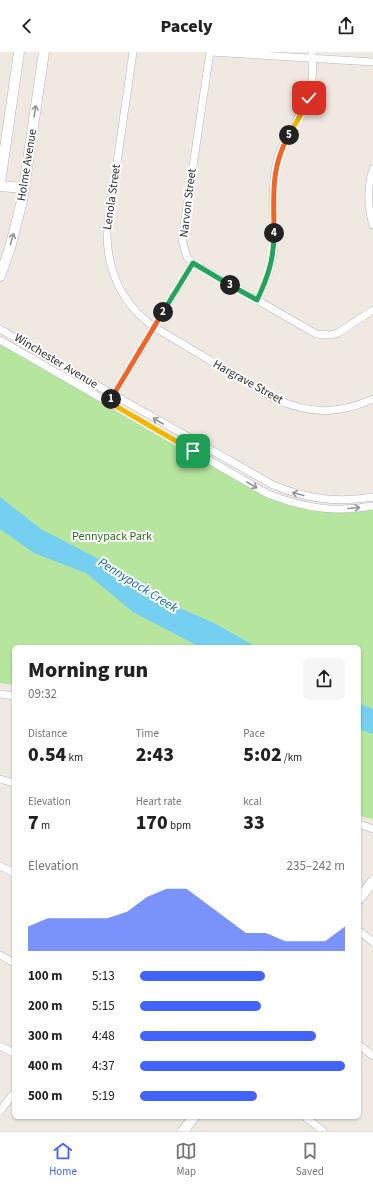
<!DOCTYPE html>
<html lang="en">
<head>
<meta charset="utf-8">
<style>
	:root { --surface:#fff; --page:#f6f6f6; --text:#222; --muted:#767676; --line:#e0e0e0; --accent:#4264fb }
	body { margin:0; font-family:"Source Sans 3",sans-serif; background:var(--page); color:var(--text); height:100vh; display:flex; flex-direction:column; font-size:15px; white-space:nowrap }
	* { box-sizing:border-box; margin:0 }
	p { font-size:13px; color:var(--muted) }
	.icon { flex:none; width:22px; height:22px; fill:none; stroke:currentColor; stroke-width:2; stroke-linecap:round; stroke-linejoin:round }
	.map { position:relative; flex:1; overflow:hidden }
	.details { position:absolute; left:12px; top:593px; width:349px; height:474px; display:flex; flex-direction:column; background:var(--surface); border-radius:6px; box-shadow:0 1px 3px #0004 }
	.details>* { flex:none }
	.pin { position:absolute; display:grid; place-items:center; width:34px; height:34px; color:#fff; margin:-17px; border-radius:8px; box-shadow:0 2px 6px #0006 }
	.km { position:absolute; width:20px; height:20px; margin:-10px; border-radius:50%; background:#222; color:#fff; font-size:11px; line-height:20px; text-align:center }
	.round { display:grid; place-items:center; flex:none; width:42px; height:42px; border-radius:6px; background:var(--page) }
	.headline { display:flex; align-items:center; justify-content:space-between; height:68px; padding:0 16px }
	h1 { font-size:22px; font-weight:800; line-height:30px }
	.figures { display:grid; grid-template-columns:repeat(3,1fr); gap:6px; height:68px; padding:4px 16px }
	.figures div { display:grid; align-content:center }
	.figures b { font-size:20px; font-weight:800 }
	.figures small { font-size:11px; font-weight:400 }
	.figures p { font-size:11px }
	.chart { height:112px; padding:8px 16px }
	.chart p { display:flex; justify-content:space-between }
	.chart svg { width:100%; height:72px; margin-top:4px; fill:var(--accent); opacity:.7 }
	ul { padding:0 16px; list-style:none; font-size:13px }
	li { display:grid; grid-template-columns:64px 48px 1fr; align-items:center; height:30px }
	li i { height:10px; border-radius:5px; background:var(--accent) }
	header { display:flex; justify-content:space-between; align-items:center; height:52px; padding:0 16px; background:var(--surface); font-size:18px; font-weight:800 }
	.menu { display:flex; justify-content:space-around; align-items:center; height:56px; border-top:1px solid var(--line); background:var(--surface); font-size:11px; color:var(--muted) }
	.menu a { display:grid; justify-items:center; gap:2px }
	.menu .current { color:var(--accent) }
	.map>svg:first-child { display:block }
	.green { fill:#b6e59e }
	.water { fill:#75cff0 }
	.lines { fill:none; stroke-linecap:round; stroke-linejoin:round }
	.minor-casing { stroke:#b4b7c1; stroke-width:8 }
	.secondary-casing { stroke:#b4b7c1; stroke-width:11 }
	.minor { stroke:#fff; stroke-width:7 }
	.secondary { stroke:#fff; stroke-width:10 }
	.oneway { stroke:#969696 }
	.split-1-casing { stroke:#fff; stroke-width:8 }
	.split-2-casing { stroke:#fff; stroke-width:8 }
	.split-3-casing { stroke:#fff; stroke-width:8 }
	.split-4-casing { stroke:#fff; stroke-width:8 }
	.split-5-casing { stroke:#fff; stroke-width:8 }
	.split-6-casing { stroke:#fff; stroke-width:8 }
	.split-1 { stroke:#f5b400; stroke-width:5 }
	.split-2 { stroke:#f0652b; stroke-width:5 }
	.split-3 { stroke:#22a559; stroke-width:5 }
	.split-4 { stroke:#22a559; stroke-width:5 }
	.split-5 { stroke:#f0652b; stroke-width:5 }
	.split-6 { stroke:#f5b400; stroke-width:5 }
	.labels { text-anchor:middle; dominant-baseline:central; stroke-width:4; stroke-linejoin:round; paint-order:stroke }
	.street-label { font-size:12px; fill:#2e2e2e; stroke:#fff }
	.park-label { font-size:12px; fill:#2c6e1b; stroke:#fff }
	.water-label { font-size:13px; font-style:italic; fill:#0d6fa3; stroke:#fff }
</style>
</head>
<body>
<header><svg class="icon" aria-label="back" viewBox="0 0 24 24"><path d="M15 5l-7 7 7 7"/></svg>Pacely<svg class="icon" aria-label="share" viewBox="0 0 24 24"><path d="M12 15V3M7 8l5-5 5 5M5 13v7h14v-7"/></svg></header>
<div class="map">
<svg width="373" height="1079" viewBox="0 0 373 1079">
	<rect width="100%" height="100%" fill="#efe9e1"/>
	<path class="green" d="M0,290l276,158c35,14 61,11 97,9v310l-14,-3v-169h-345v38l-14,-2z"/>
	<g class="water">
		<polygon points="0,445 41,477 114,515 166,550 214,571 257,595 200,595 133,560 86,521 34,501 0,477"/>
		<polygon points="359,651 373,657 373,682 359,677"/>
	</g>
	<g class="lines">
		<defs>
			<g id="minor">
				<path d="M133,0l-26,180c0,40 15,72 47,95l121,72c36,15 62,16 98,0"/>
				<polyline points="211,0 373,10"/>
				<path d="M373,117c-6,18 -5,39 0,56"/>
				<polyline points="193,211 316,282 330,283 338,281 373,258"/>
				<path d="M257,248c8,-17 16,-35 17,-55 1,-29 -4,-59 4,-88 3,-11 10,-20 15,-30 16,-27 22,-43 19,-75"/>
				<path d="M0,277l114,66 159,90c34,14 63,18 100,12"/>
				<path d="M0,288l268,154c36,14 67,19 105,12"/>
				<polyline points="111,347 193,211 187,205 182,188 210,0"/>
				<polyline points="0,642 14,644"/>
				<polyline points="0,727 14,731"/>
				<polyline points="359,772 373,777"/>
				<polyline points="0,814 14,821"/>
				<polyline points="359,879 373,890"/>
				<polyline points="0,903 14,911"/>
				<polyline points="359,993 373,1004"/>
				<polyline points="0,994 14,1001"/>
				<polyline points="0,1059 14,1041"/>
				<polyline points="305,1065 323,1079"/>
			</g>
			<g id="secondary">
				<polyline points="0,131 19,0"/>
				<polyline points="0,134 23,136"/>
				<polyline points="0,224 10,196 22,149 44,0"/>
				<polyline points="359,847 373,829"/>
				<polyline points="183,1079 194,1065"/>
			</g>
		</defs>
		<use href="#minor" class="minor-casing"/>
		<use href="#secondary" class="secondary-casing"/>
		<use href="#minor" class="minor"/>
		<use href="#secondary" class="secondary"/>
	</g>
	<defs><path id="oneway-shaft" d="M-6 0H5M1.5-3L5.5 0L1.5 3" fill="none" stroke-width="1.6" stroke-linecap="round" stroke-linejoin="round"/></defs>
	<g class="oneway">
		<use href="#oneway-shaft" transform="translate(35 59) rotate(-81)"/>
		<use href="#oneway-shaft" transform="translate(12 187) rotate(-74)"/>
		<use href="#oneway-shaft" transform="translate(158 369) rotate(-150)"/>
		<use href="#oneway-shaft" transform="translate(252 433) rotate(30)"/>
		<use href="#oneway-shaft" transform="translate(298 442) rotate(-166)"/>
		<use href="#oneway-shaft" transform="translate(354 456) rotate(-5)"/>
	</g>
	<g class="lines">
		<defs>
			<polyline id="split-1" points="111,347 109,350 193,399"/>
			<polyline id="split-2" points="111,347 163,260"/>
			<polyline id="split-3" points="163,260 193,211 230,233"/>
			<path id="split-4" d="M230,233l27,15c11,-23 17,-41 17,-67"/>
			<path id="split-5" d="M274,181c0,-36 -4,-65 15,-98"/>
			<polyline id="split-6" points="289,83 305,55 309,46"/>
		</defs>
		<use href="#split-1" class="split-1-casing"/>
		<use href="#split-2" class="split-2-casing"/>
		<use href="#split-3" class="split-3-casing"/>
		<use href="#split-4" class="split-4-casing"/>
		<use href="#split-5" class="split-5-casing"/>
		<use href="#split-6" class="split-6-casing"/>
		<use href="#split-1" class="split-1"/>
		<use href="#split-2" class="split-2"/>
		<use href="#split-3" class="split-3"/>
		<use href="#split-4" class="split-4"/>
		<use href="#split-5" class="split-5"/>
		<use href="#split-6" class="split-6"/>
	</g>
	<g class="labels">
		<g class="street-label">
			<text transform="translate(27 113) rotate(-81)">Holme Avenue</text>
			<text transform="translate(112 145) rotate(-82)">Lenola Street</text>
			<text transform="translate(188 151) rotate(-83)">Narvon Street</text>
			<text transform="translate(56 309) rotate(31)">Winchester Avenue</text>
			<text transform="translate(248 330) rotate(29)">Hargrave Street</text>
		</g>
		<g class="park-label">
			<text x="112" y="484">Pennypack Park</text>
		</g>
		<g class="water-label">
			<text transform="translate(138 533) rotate(32)">Pennypack Creek</text>
		</g>
	</g>
</svg>
<div class="pin" style="left:193px;top:399px;background:#1e9e55"><svg class="icon" aria-label="arrive" viewBox="0 0 24 24"><path d="M6 21V4h12l-3 4 3 4H6"/></svg></div>
<div class="pin" style="left:309px;top:46px;background:#d93025"><svg class="icon" aria-label="check" viewBox="0 0 24 24"><path d="M5 12l5 5 9-10"/></svg></div>
<b class="km" style="left:111px;top:347px">1</b>
<b class="km" style="left:163px;top:260px">2</b>
<b class="km" style="left:230px;top:233px">3</b>
<b class="km" style="left:274px;top:181px">4</b>
<b class="km" style="left:289px;top:83px">5</b>
<section class="details">
<div class="headline"><div><h1>Morning run</h1><p>09:32</p></div><a class="round"><svg class="icon" aria-label="share" viewBox="0 0 24 24"><path d="M12 15V3M7 8l5-5 5 5M5 13v7h14v-7"/></svg></a></div>
<div class="figures">
<div><p>Distance</p><b>0.54<small> km</small></b></div>
<div><p>Time</p><b>2:43</b></div>
<div><p>Pace</p><b>5:02<small> /km</small></b></div>
</div>
<div class="figures">
<div><p>Elevation</p><b>7<small> m</small></b></div>
<div><p>Heart rate</p><b>170<small> bpm</small></b></div>
<div><p>kcal</p><b>33</b></div>
</div>
<div class="chart"><p><span>Elevation</span>235–242 m</p>
<svg viewBox="0 0 160 44" preserveAspectRatio="none"><path d="M0 44V29L10 24L20 24L30 24L40 24L50 20L60 11L70 6L80 6L90 15L100 24L110 33L120 33L130 38L140 38L150 38L160 29V44z"/></svg>
</div>
<ul>
<li><b>100 m</b>5:13<i style="width:61%"></i></li>
<li><b>200 m</b>5:15<i style="width:59%"></i></li>
<li><b>300 m</b>4:48<i style="width:86%"></i></li>
<li><b>400 m</b>4:37<i style="width:100%"></i></li>
<li><b>500 m</b>5:19<i style="width:57%"></i></li>
</ul>
</section>
</div>
<nav class="menu">
<a class="current"><svg class="icon" aria-label="home" viewBox="0 0 24 24"><path d="M3 11l9-7 9 7M6 9v11h12V9"/></svg>Home</a>
<a><svg class="icon" aria-label="map" viewBox="0 0 24 24"><path d="M3 6l6-2 6 2 6-2v14l-6 2-6-2-6 2zM9 4v14M15 6v14"/></svg>Map</a>
<a><svg class="icon" aria-label="saved" viewBox="0 0 24 24"><path d="M7 4h10v16l-5-4-5 4z"/></svg>Saved</a>
</nav>
</body>
</html>
